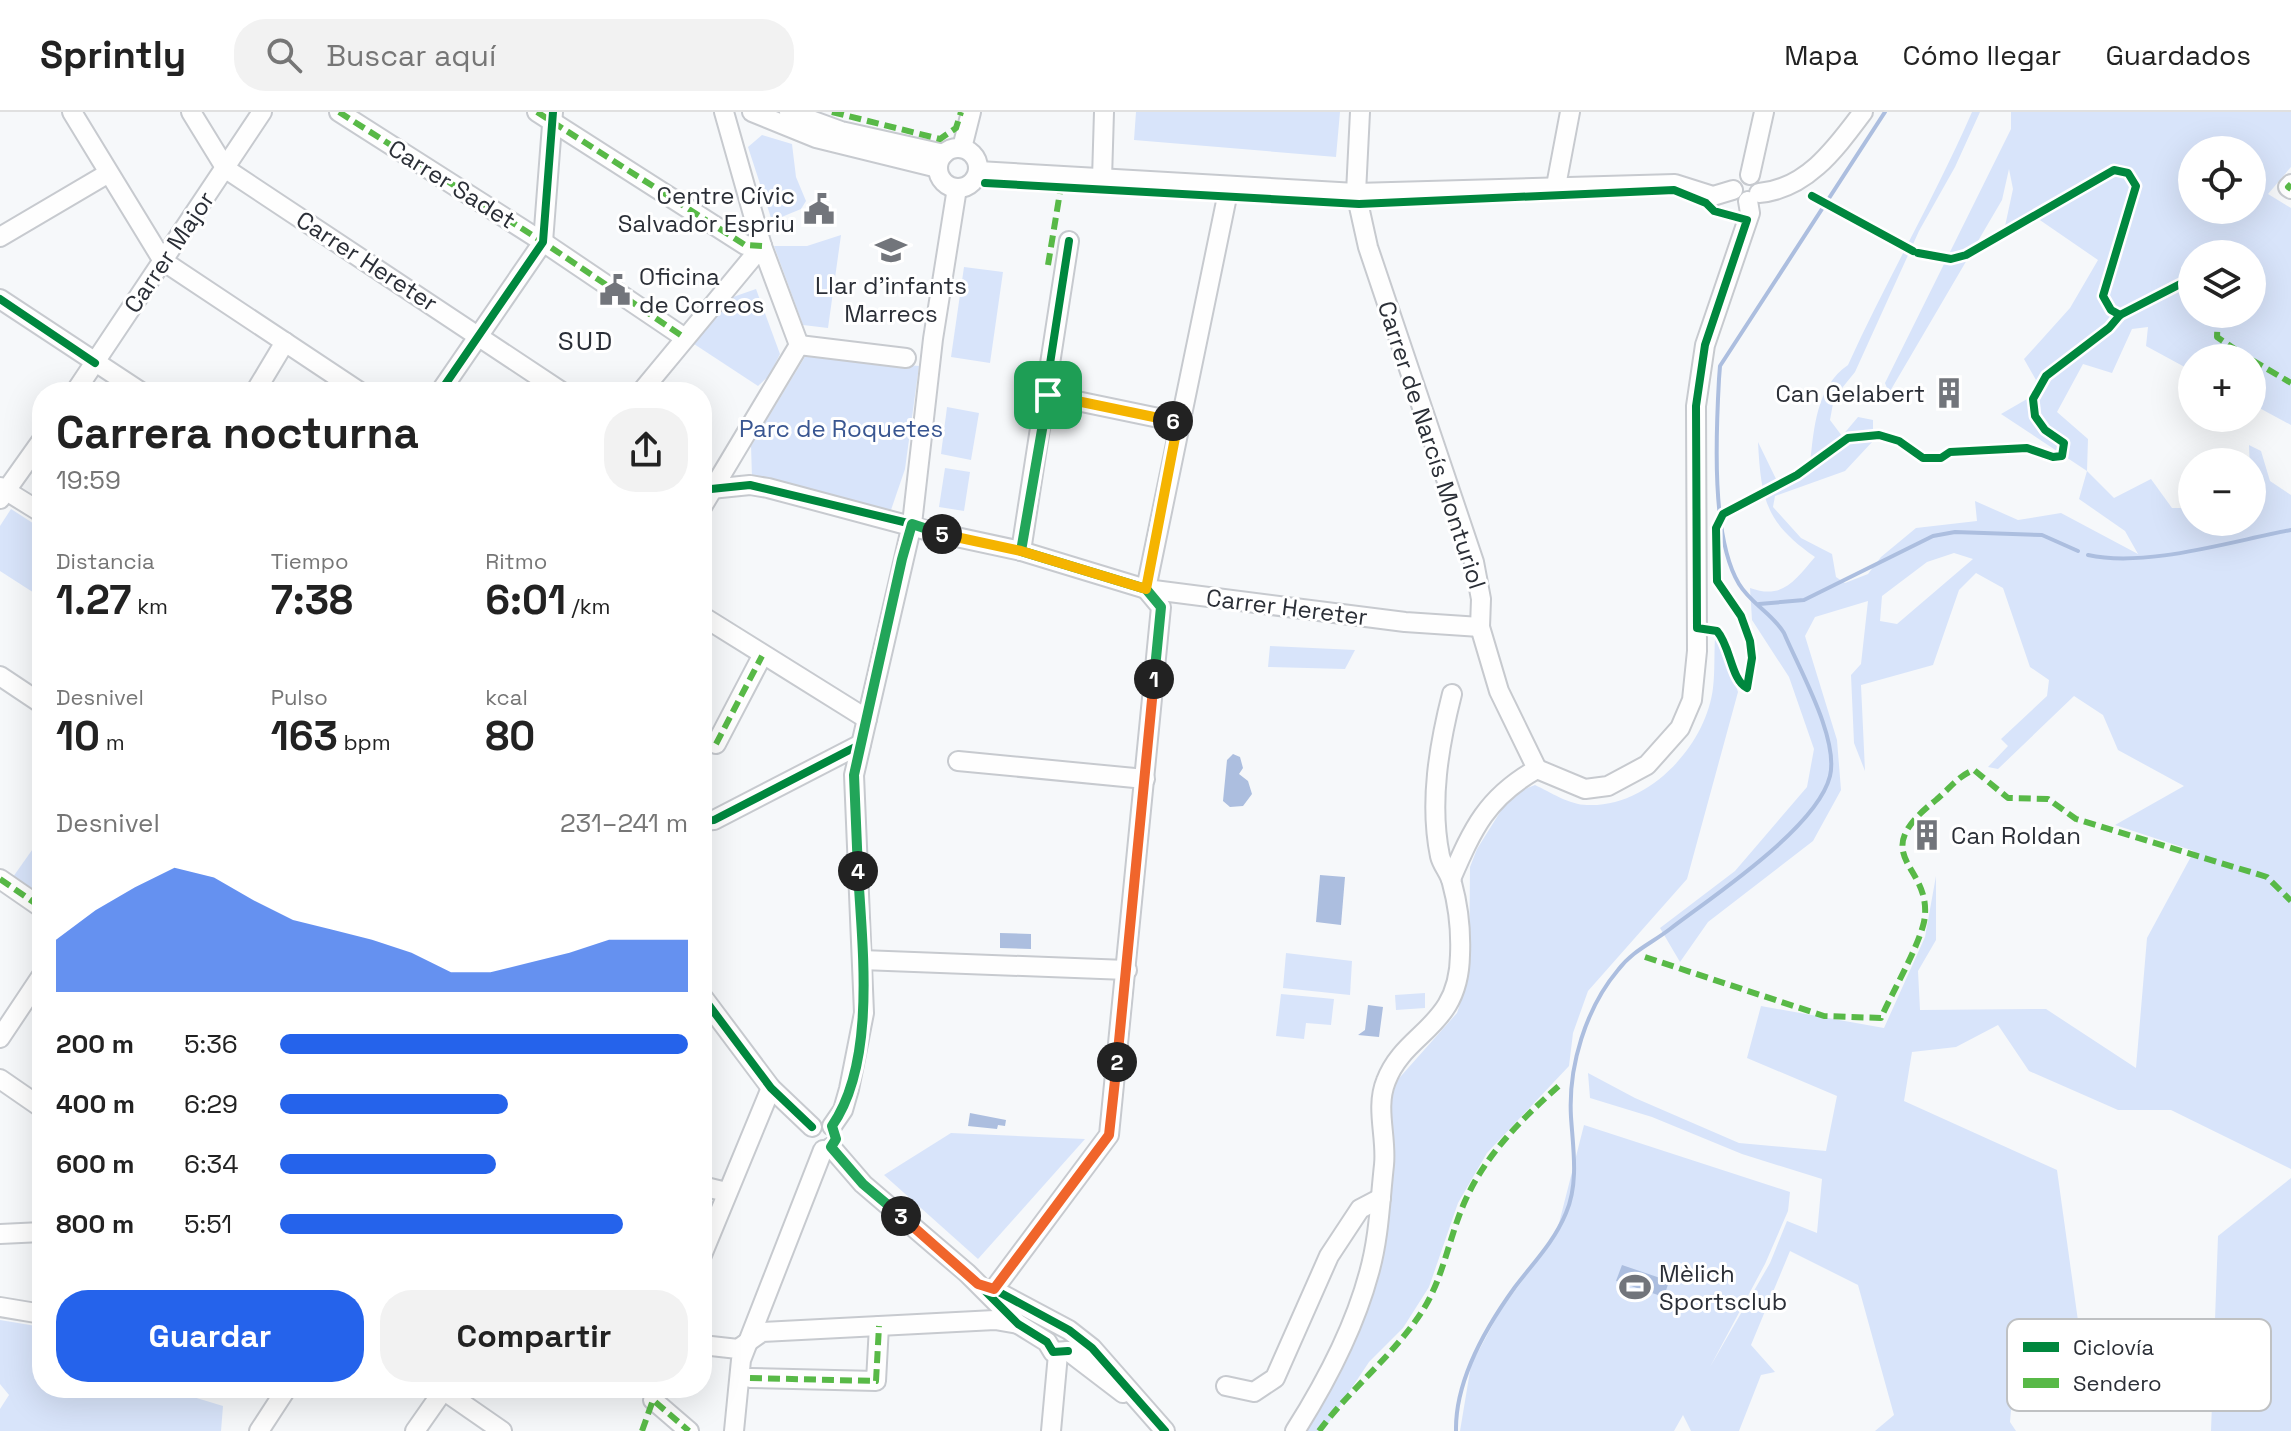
<!DOCTYPE html>
<html lang="es">
<head>
<meta charset="utf-8">
<style>
	:root { --surface:#fff; --page:#f2f2f2; --text:#222; --muted:#767676; --line:#e0e0e0; --accent:#2563eb }
	body { margin:0; font-family:"Space Grotesk",sans-serif; background:var(--page); color:var(--text); height:100vh; display:flex; flex-direction:column; font-size:30px; white-space:nowrap }
	* { box-sizing:border-box; margin:0 }
	p { font-size:26px; color:var(--muted) }
	.icon { flex:none; width:44px; height:44px; fill:none; stroke:currentColor; stroke-width:2; stroke-linecap:round; stroke-linejoin:round }
	.map { position:relative; flex:1; overflow:hidden }
	.details { position:absolute; left:32px; top:270px; width:680px; height:1016px; display:flex; flex-direction:column; background:var(--surface); border-radius:32px; box-shadow:0 8px 32px #0002 }
	.details>* { flex:none }
	.buttons { position:absolute; left:2178px; top:24px; display:grid; gap:16px }
	.buttons a { display:grid; place-items:center; width:88px; height:88px; border-radius:50%; background:var(--surface); box-shadow:0 8px 32px #0002; font-size:40px }
	.pin { position:absolute; display:grid; place-items:center; width:68px; height:68px; color:#fff; margin:-34px; border-radius:16px; box-shadow:0 4px 12px #0006 }
	.km { position:absolute; width:40px; height:40px; margin:-20px; border-radius:50%; background:#222; color:#fff; font-size:22px; line-height:40px; text-align:center }
	.round { display:grid; place-items:center; flex:none; width:84px; height:84px; border-radius:32px; background:var(--page) }
	.head { display:flex; align-items:center; justify-content:space-between; height:136px; padding:0 24px }
	h1 { font-size:44px; font-weight:700; line-height:60px }
	.stats { display:grid; grid-template-columns:repeat(3,1fr); gap:12px; height:136px; padding:8px 24px }
	.stats div { display:grid; align-content:center }
	.stats b { font-size:40px; font-weight:700 }
	.stats small { font-size:22px; font-weight:400 }
	.stats p { font-size:22px }
	.chart { height:224px; padding:16px 24px }
	.chart p { display:flex; justify-content:space-between }
	.chart svg { width:100%; height:144px; margin-top:8px; fill:var(--accent); opacity:.7 }
	.primary-button { display:flex; gap:16px; margin-top:auto; padding:16px 24px }
	.primary-button a { flex:1; height:92px; border-radius:32px; background:var(--accent); color:#fff; font-size:32px; font-weight:700; line-height:92px; text-align:center }
	.primary-button a+a { background:var(--page); color:var(--text) }
	ul { padding:0 24px; list-style:none; font-size:26px }
	li { display:grid; grid-template-columns:128px 96px 1fr; align-items:center; height:60px }
	li i { height:20px; border-radius:10px; background:var(--accent) }
	header { display:flex; align-items:center; gap:48px; box-sizing:border-box; height:112px; padding:0 40px; background:var(--surface); border-bottom:2px solid var(--line) }
	header strong { font-size:38px }
	nav { display:flex; gap:44px; margin-inline-start:auto; font-size:28px }
	.search { width:560px; height:72px; background:var(--page); display:flex; align-items:center; gap:20px; box-sizing:border-box; padding:0 28px; border-radius:32px; color:var(--muted); font-size:30px }
	.map>svg:first-child { display:block }
	.green { fill:#d8e4fa; fill-rule:evenodd }
	.water { fill:#acbedf }
	.lines { fill:none; stroke-linecap:round; stroke-linejoin:round }
	.stream { stroke:#acbedf; stroke-width:4 }
	.minor-casing { stroke:#c7cacf; stroke-width:22 }
	.minor { stroke:#fefefe; stroke-width:18 }
	.quiet { stroke:#58b947; stroke-width:6; stroke-dasharray:12 6; stroke-linecap:butt }
	.cycleway-casing { stroke:#fff; stroke-width:13 }
	.cycleway { stroke:#00873e; stroke-width:8 }
	.split-1-casing { stroke:#fff; stroke-width:16 }
	.split-2-casing { stroke:#fff; stroke-width:16 }
	.split-3-casing { stroke:#fff; stroke-width:16 }
	.split-4-casing { stroke:#fff; stroke-width:16 }
	.split-5-casing { stroke:#fff; stroke-width:16 }
	.split-6-casing { stroke:#fff; stroke-width:16 }
	.split-7-casing { stroke:#fff; stroke-width:16 }
	.split-1 { stroke:#22a559; stroke-width:10 }
	.split-2 { stroke:#f0652b; stroke-width:10 }
	.split-3 { stroke:#f0652b; stroke-width:10 }
	.split-4 { stroke:#22a559; stroke-width:10 }
	.split-5 { stroke:#22a559; stroke-width:10 }
	.split-6 { stroke:#f5b400; stroke-width:10 }
	.split-7 { stroke:#f5b400; stroke-width:10 }
	.labels { text-anchor:middle; dominant-baseline:central; stroke-width:6; stroke-linejoin:round; paint-order:stroke }
	.street-label { font-size:24px; fill:#2b2f37; stroke:#fff }
	.poi-label { font-size:24px; fill:#2b2f37; stroke:#fff; text-anchor:start }
	.park-label { font-size:24px; fill:#395691; stroke:#fff }
	.neighbourhood-label { font-size:26px; letter-spacing:2px; fill:#2b2f37; stroke:#fff }
	.key { fill:#fff; stroke:#bfc1c3; stroke-width:2 }
	.key-label { font-size:22px; fill:#2b2f37 }
</style>
</head>
<body>
<header>
<strong>Sprintly</strong>
<div class="search"><svg class="icon" aria-label="search" viewBox="0 0 24 24"><circle cx="10" cy="10" r="6"/><path d="M15 15l6 6"/></svg>Buscar aquí</div>
<nav><a>Mapa</a><a>Cómo llegar</a><a>Guardados</a></nav>
</header>
<div class="map">
<svg width="2291" height="1319" viewBox="0 0 2291 1319">
	<rect width="100%" height="100%" fill="#f6f8fa"/>
	<g class="green">
		<polygon points="1136,0 1340,0 1336,45 1134,28"/>
		<path d="M1972,0h8l-25,55 -36,64 -64,141 -21,26 -4,22 12,16 16,-19 15,3v21l-28,30 -70,25 -2,11 28,31 31,16 4,23 9,6 23,-9 13,-17 35,-29 61,-7 -2,-20 43,19 43,-7 77,41 -13,-23 -46,-32 8,-28 -86,-57 26,-15 9,-19 -12,-21 46,-51 28,-48 -64,-44 -18,18 -12,-3 9,-42 -4,-20 -7,31 -113,193 -4,-10 126,-254v-17h280v55l-23,27 23,14v217l-39,-21v-46h-60v13l-46,-25 2,-19 -16,2 -20,44 -29,-9 -26,48 31,27 -1,32 27,27 37,-19 21,29h20v14h60l-3,-77 12,6 9,30 21,14v674l-120,-59h-53l-89,-39 -31,-46 -42,22 -44,5 -8,49 153,69 22,158 -36,55 -30,4 -3,35 6,9h-141l19,-16 -36,-130 -68,-34 -39,94 24,27 -14,3 -22,56h-48l-8,-16 -9,16h-214l11,-66 29,-54 56,-76 28,-110 206,67 -2,19 -23,53 -55,103 60,-104 17,-42 30,12 5,-54 -80,-25 -90,-37 -62,-19 -2,-25 47,25 104,45 87,8 11,-55 -90,-38 14,-52 123,22 41,-91 11,-61v64l-18,31 2,39 126,-1 90,59 11,-130 47,-87 -79,-26 69,-39 -66,-36 -15,-35 -29,-19 -76,73 -10,-2 20,-21 -7,-7 46,-43 2,-16 -19,-13 -27,-79 -27,-15 -17,17 -26,75 -72,20 4,86 -11,-28 -3,-68 10,-11 7,-63 -53,16 -10,19 32,104 4,50 -28,51 -105,81 -28,40 -20,-34 75,-57 72,-84 7,-38 -25,-72 -37,-57 -2,-32c33,12 45,-8 65,-31 -49,-34 -54,-57 -57,-115l19,39 33,-18c4,-35 6,-76 38,-98 39,-86 86,-166 124,-253zM2192,38h60v60h-60zM2192,142h60v60h-60zM1954,441l19,6 -76,65 -17,-3 2,-25 45,-34z"/>
		<polygon points="762,23 792,32 796,65 806,89 801,97 772,109 748,35"/>
		<polygon points="841,123 828,216 803,213 774,134 807,134"/>
		<polygon points="964,155 1003,160 990,251 951,245"/>
		<polygon points="756,177 780,242 769,264 758,274 691,230 733,185"/>
		<polygon points="806,243 919,254 905,357 891,398 752,366 751,334"/>
		<polygon points="947,295 979,301 971,348 941,342"/>
		<polygon points="945,356 970,360 964,399 939,395"/>
		<polygon points="11,397 42,417 42,486 0,459 0,414"/>
		<path d="M1715,526l12,20 11,34 -51,187 -99,112 -15,42 -4,33 -82,87 -29,50 -29,84 -26,41 -34,34 -46,69h-20l80,-194 10,-72 -5,-64 5,-16 64,-72 12,-37 1,-109 7,-18 25,-40 20,-19 13,-5c15,7 35,20 52,20 61,3 119,-59 126,-117 2,-16 1,-33 2,-50z"/>
		<polygon points="1270,534 1355,538 1345,557 1268,555"/>
		<polygon points="37,731 42,734 42,785 13,765"/>
		<polygon points="1286,841 1352,849 1350,883 1283,876"/>
		<polygon points="1425,881 1425,896 1396,898 1395,883"/>
		<polygon points="1281,882 1334,887 1331,913 1306,911 1304,927 1276,924"/>
		<polygon points="951,1021 1085,1027 978,1147 884,1063"/>
		<polygon points="2291,1066 2291,1319 2211,1319 2218,1124"/>
		<polygon points="0,1208 42,1215 42,1276 186,1276 190,1284 223,1294 221,1319 0,1319 0,1297 9,1283 0,1272"/>
	</g>
	<g class="water">
		<polygon points="1233,642 1240,645 1243,656 1239,662 1248,669 1252,682 1243,694 1230,695 1223,689 1227,648"/>
		<polygon points="1320,763 1345,765 1341,813 1316,810"/>
		<polygon points="1000,821 1031,822 1031,837 1000,836"/>
		<polygon points="1368,893 1383,895 1379,925 1358,923 1365,918"/>
		<polygon points="970,1001 1006,1008 1005,1014 998,1013 997,1017 968,1014"/>
		<polygon points="1622,1153 1669,1169 1664,1185 1616,1169"/>
	</g>
	<g class="lines">
		<g class="stream">
			<path d="M2088,443c58,13 144,-14 203,-25"/>
			<polyline points="1759,492 1804,488 1933,424 1955,420 2042,423 2078,439"/>
			<path d="M1456,1319c-1,-51 30,-104 59,-144 19,-25 39,-45 51,-74 13,-30 7,-65 5,-96 -3,-51 15,-109 47,-147 14,-19 34,-27 52,-41 43,-33 147,-101 160,-153 9,-38 -31,-107 -46,-143 -12,-20 -33,-29 -45,-49 -28,-46 -23,-151 -20,-205l1,-13 165,-254"/>
		</g>
		<defs>
			<g id="minor">
				<polyline points="72,0 163,149 360,280"/>
				<polyline points="191,0 226,57 562,280"/>
				<polyline points="339,0 543,130 685,226"/>
				<polyline points="537,0 745,133 762,134"/>
				<polyline points="724,0 762,134 799,233"/>
				<polyline points="752,0 816,26 938,56"/>
				<polyline points="789,0 841,19 944,42"/>
				<polyline points="1360,0 1356,81 1368,135 1474,450 1481,487 1480,515 1499,579 1537,657"/>
				<circle cx="958" cy="56" r="20"/>
				<polyline points="962,36 971,0"/>
				<polyline points="978,59 1356,81 1675,72 1713,84 1733,78"/>
				<polyline points="1750,63 1764,0"/>
				<polyline points="1102,67 1104,0"/>
				<polyline points="2291,72 2288,75 2291,77"/>
				<polyline points="1556,74 1570,0"/>
				<path d="M1759,81c48,-4 77,-45 104,-81"/>
				<polyline points="0,125 107,62"/>
				<polyline points="0,187 141,280"/>
				<polyline points="799,233 906,246"/>
				<polyline points="75,280 262,0"/>
				<polyline points="255,280 285,230"/>
				<polyline points="440,280 543,130 553,0"/>
				<polyline points="641,280 762,134"/>
				<polyline points="1048,283 1178,310"/>
				<polyline points="0,375 42,401"/>
				<polyline points="711,377 750,373 768,376 933,420 1021,439 1146,477 1405,510 1480,515"/>
				<polyline points="0,387 42,328"/>
				<polyline points="702,395 799,233"/>
				<polyline points="1021,439 1069,129"/>
				<polyline points="702,504 867,607"/>
				<polyline points="0,564 42,592"/>
				<polyline points="716,632 762,544"/>
				<polyline points="958,649 1145,667"/>
				<polyline points="1537,657 1585,677 1608,674 1647,653 1680,616 1692,588 1697,539 1696,294 1705,233 1750,101 1748,89"/>
				<polyline points="702,709 714,708 861,632"/>
				<polyline points="0,767 42,796"/>
				<path d="M1451,767c22,-51 36,-82 86,-110"/>
				<polyline points="862,848 1127,858"/>
				<polyline points="702,884 771,976 812,1015"/>
				<polyline points="0,926 42,863"/>
				<polyline points="0,967 42,996"/>
				<polyline points="832,1014 843,998 849,977 864,901 854,663 912,412 933,227 957,76"/>
				<polyline points="831,1035 863,1072 967,1161 1018,1212 1047,1230 1053,1240 1068,1239"/>
				<polyline points="702,1074 726,1080"/>
				<polyline points="0,1122 42,1120"/>
				<polyline points="702,1143 771,976"/>
				<polyline points="994,1177 1109,1023 1161,495 1146,477 1229,75"/>
				<polyline points="996,1179 1069,1218 1092,1236 1165,1319"/>
				<polyline points="0,1195 42,1202"/>
				<polyline points="702,1233 738,1237 762,1220 995,1208 1018,1212"/>
				<polyline points="1068,1239 1123,1281"/>
				<polyline points="750,1266 876,1269 879,1214"/>
				<polyline points="1226,1274 1254,1280 1275,1266 1329,1144 1360,1097 1381,1086"/>
				<polyline points="440,1276 502,1319"/>
				<polyline points="653,1288 689,1319"/>
				<polyline points="259,1319 287,1276"/>
				<polyline points="415,1319 443,1279"/>
				<polyline points="734,1319 741,1248 823,1038"/>
				<polyline points="1051,1319 1058,1242"/>
				<path d="M1295,1319c31,-49 59,-102 74,-158 10,-35 11,-72 15,-108 3,-28 -9,-57 2,-84 19,-50 73,-53 74,-126 1,-23 -2,-50 -8,-72 -2,-10 -10,-18 -12,-27 -11,-53 -1,-111 12,-162"/>
			</g>
		</defs>
		<use href="#minor" class="minor-casing"/>
		<use href="#minor" class="minor"/>
		<g class="quiet">
			<polyline points="339,0 543,130 685,226"/>
			<polyline points="537,0 745,133 762,134"/>
			<polyline points="832,0 940,27 956,16 961,0"/>
			<polyline points="2291,72 2288,75 2291,77"/>
			<polyline points="1048,153 1062,68"/>
			<polyline points="2218,202 2217,225 2248,246"/>
			<polyline points="2252,248 2291,271"/>
			<polyline points="716,632 762,544"/>
			<polyline points="0,767 42,796"/>
			<path d="M1645,845l179,59 57,2c11,-25 37,-70 43,-96 11,-58 -62,-64 12,-122 12,-10 23,-25 38,-30l34,28 40,1 28,20 191,58 24,24"/>
			<polyline points="750,1266 876,1269 879,1214"/>
			<polyline points="642,1319 653,1288 689,1319"/>
			<path d="M1319,1319c31,-42 76,-77 104,-121 21,-34 26,-73 42,-109 22,-49 58,-83 97,-118"/>
		</g>
		<defs>
			<g id="cycleway">
				<path d="M985,71l374,21 315,-14 32,13 8,8 33,9 -42,125 -9,61 1,222 20,3c14,16 14,49 30,57l5,-30 -2,-17 -9,-25 -24,-35 -1,-53 7,-14 74,-39 51,-37 31,-3 20,6 24,17h18l9,-6 77,-4 26,9 9,-1 2,-13 -19,-13 -10,-14 -2,-17 13,-23 63,-48 11,-13 72,-37"/>
				<polyline points="1812,84 1913,139"/>
				<polyline points="1918,141 1951,147 1966,143 2114,58 2128,61 2136,74 2103,184 2111,198 2120,203"/>
				<polyline points="0,187 95,251"/>
				<polyline points="440,280 543,130 553,0"/>
				<polyline points="711,377 750,373 912,412"/>
				<polyline points="1021,439 1069,129"/>
				<polyline points="702,709 714,708 861,632"/>
				<polyline points="702,884 771,976 812,1015"/>
				<polyline points="831,1035 863,1072 967,1161 1018,1212 1047,1230 1053,1240 1068,1239"/>
				<polyline points="994,1177 1109,1023 1161,495 1146,477"/>
				<polyline points="997,1179 1069,1218 1092,1236 1165,1319"/>
			</g>
		</defs>
		<use href="#cycleway" class="cycleway-casing"/>
		<use href="#cycleway" class="cycleway"/>
	</g>
	<g class="lines">
		<defs>
			<polyline id="split-1" points="1048,283 1021,439 1146,477 1161,495 1154,567"/>
			<polyline id="split-2" points="1117,950 1154,567"/>
			<polyline id="split-3" points="901,1104 978,1172 994,1177 1109,1023 1117,950"/>
			<path id="split-4" d="M858,759c4,75 19,190 -26,255l4,13 -5,8 32,37 38,32"/>
			<polyline id="split-5" points="858,759 854,663 902,447 912,412 942,422"/>
			<polyline id="split-6" points="942,422 1021,439 1146,477 1178,310 1173,309"/>
			<polyline id="split-7" points="1048,283 1173,309"/>
		</defs>
		<use href="#split-1" class="split-1-casing"/>
		<use href="#split-2" class="split-2-casing"/>
		<use href="#split-3" class="split-3-casing"/>
		<use href="#split-4" class="split-4-casing"/>
		<use href="#split-5" class="split-5-casing"/>
		<use href="#split-6" class="split-6-casing"/>
		<use href="#split-7" class="split-7-casing"/>
		<use href="#split-1" class="split-1"/>
		<use href="#split-2" class="split-2"/>
		<use href="#split-3" class="split-3"/>
		<use href="#split-4" class="split-4"/>
		<use href="#split-5" class="split-5"/>
		<use href="#split-6" class="split-6"/>
		<use href="#split-7" class="split-7"/>
	</g>
	<defs>
		<symbol id="civic-bare" viewBox="-9 -9 18 18"><path d="M-.6-6.5H3V-4.5H.6V-3L4-1V1h2V6H-6V1h2V-1L-.6-3ZM-1.2 2.5V6h2.4V2.5Z" fill="#72757b" stroke="#fff" stroke-width="2.5" paint-order="stroke"/></symbol>
		<symbol id="school-bare" viewBox="-9 -9 18 18"><path d="M0-5L7-2L0 1L-7-2ZM-4 1L0 2.5L4 1V4Q0 6-4 4Z" fill="#72757b" stroke="#fff" stroke-width="2.5" paint-order="stroke"/></symbol>
		<symbol id="building-bare" viewBox="-9 -9 18 18"><path d="M-4-6H4V6H1V3H-1V6H-4ZM-2.5-4.3h1.7v1.8h-1.7ZM.8-4.3h1.7v1.8H.8ZM-2.5-1h1.7V.8h-1.7ZM.8-1h1.7V.8H.8Z" fill="#72757b" stroke="#fff" stroke-width="2.5" paint-order="stroke"/></symbol>
		<symbol id="stadium-bare" viewBox="-9 -9 18 18"><path d="M0-5a6.5 5 0 1 0 0 10a6.5 5 0 1 0 0-10ZM-3.5-1.8h7v3.6h-7Z" fill="#72757b" stroke="#fff" stroke-width="2.5" paint-order="stroke"/></symbol>
	</defs>
	<g fill-rule="evenodd">
		<use href="#civic-bare" x="797" y="75" width="44" height="44"/>
		<use href="#school-bare" x="869" y="116" width="44" height="44"/>
		<use href="#civic-bare" x="593" y="156" width="44" height="44"/>
		<use href="#building-bare" x="1927" y="259" width="44" height="44"/>
		<use href="#building-bare" x="1905" y="701" width="44" height="44"/>
		<use href="#stadium-bare" x="1613" y="1153" width="44" height="44"/>
	</g>
	<g class="labels">
		<g class="street-label">
			<text transform="translate(452 72) rotate(32)">Carrer Sadet</text>
			<text transform="translate(169 140) rotate(-56)">Carrer Major</text>
			<text transform="translate(367 149) rotate(33)">Carrer Hereter</text>
			<text transform="translate(1432 333) rotate(72)">Carrer de Narcís Monturiol</text>
			<text transform="translate(1287 495) rotate(7)">Carrer Hereter</text>
		</g>
		<g class="poi-label">
			<text x="795" y="83" text-anchor="end">Centre Cívic<tspan x="795" dy="28">Salvador Espriu</tspan></text>
			<text x="639" y="164">Oficina<tspan x="639" dy="28">de Correos</tspan></text>
			<text x="891" y="173" text-anchor="middle">Llar d'infants<tspan x="891" dy="28">Marrecs</tspan></text>
			<text x="1925" y="281" text-anchor="end">Can Gelabert</text>
			<text x="1951" y="723">Can Roldan</text>
			<text x="1659" y="1161">Mèlich<tspan x="1659" dy="28">Sportsclub</tspan></text>
		</g>
		<g class="park-label">
			<text x="841" y="316">Parc de Roquetes</text>
		</g>
		<g class="neighbourhood-label">
			<text x="586" y="229">SUD</text>
		</g>
	</g>
	<rect x="2007" y="1207" width="264" height="92" rx="12" class="key"/>
	<rect x="2023" y="1230" width="36" height="10" fill="#00873e"/>
	<rect x="2023" y="1266" width="36" height="10" fill="#58b947"/>
	<g class="key-label">
		<text x="2073" y="1243">Ciclovía</text>
		<text x="2073" y="1279">Sendero</text>
	</g>
</svg>
<div class="buttons">
<a><svg class="icon" aria-label="locate" viewBox="0 0 24 24"><circle cx="12" cy="12" r="6"/><path d="M12 2v4M12 18v4M2 12h4M18 12h4"/></svg></a>
<a><svg class="icon" aria-label="layers" viewBox="0 0 24 24"><path d="M12 4l9 5-9 5-9-5zM3 14l9 5 9-5"/></svg></a>
<a>+</a>
<a>−</a>
</div>
<div class="pin" style="left:1048px;top:283px;background:#1e9e55"><svg class="icon" aria-label="arrive" viewBox="0 0 24 24"><path d="M6 21V4h12l-3 4 3 4H6"/></svg></div>
<b class="km" style="left:1154px;top:567px">1</b>
<b class="km" style="left:1117px;top:950px">2</b>
<b class="km" style="left:901px;top:1104px">3</b>
<b class="km" style="left:858px;top:759px">4</b>
<b class="km" style="left:942px;top:422px">5</b>
<b class="km" style="left:1173px;top:309px">6</b>
<section class="details">
<div class="head"><div><h1>Carrera nocturna</h1><p>19:59</p></div><a class="round"><svg class="icon" aria-label="share" viewBox="0 0 24 24"><path d="M12 15V3M7 8l5-5 5 5M5 13v7h14v-7"/></svg></a></div>
<div class="stats">
<div><p>Distancia</p><b>1.27<small> km</small></b></div>
<div><p>Tiempo</p><b>7:38</b></div>
<div><p>Ritmo</p><b>6:01<small> /km</small></b></div>
</div>
<div class="stats">
<div><p>Desnivel</p><b>10<small> m</small></b></div>
<div><p>Pulso</p><b>163<small> bpm</small></b></div>
<div><p>kcal</p><b>80</b></div>
</div>
<div class="chart"><p><span>Desnivel</span>231–241 m</p>
<svg viewBox="0 0 160 44" preserveAspectRatio="none"><path d="M0 44V28L10 19L20 12L30 6L40 9L50 16L60 22L70 25L80 28L90 32L100 38L110 38L120 35L130 32L140 28L150 28L160 28V44z"/></svg>
</div>
<ul>
<li><b>200 m</b>5:36<i style="width:100%"></i></li>
<li><b>400 m</b>6:29<i style="width:56%"></i></li>
<li><b>600 m</b>6:34<i style="width:53%"></i></li>
<li><b>800 m</b>5:51<i style="width:84%"></i></li>
</ul>
<div class="primary-button"><a>Guardar</a><a>Compartir</a></div>
</section>
</div>
</body>
</html>
